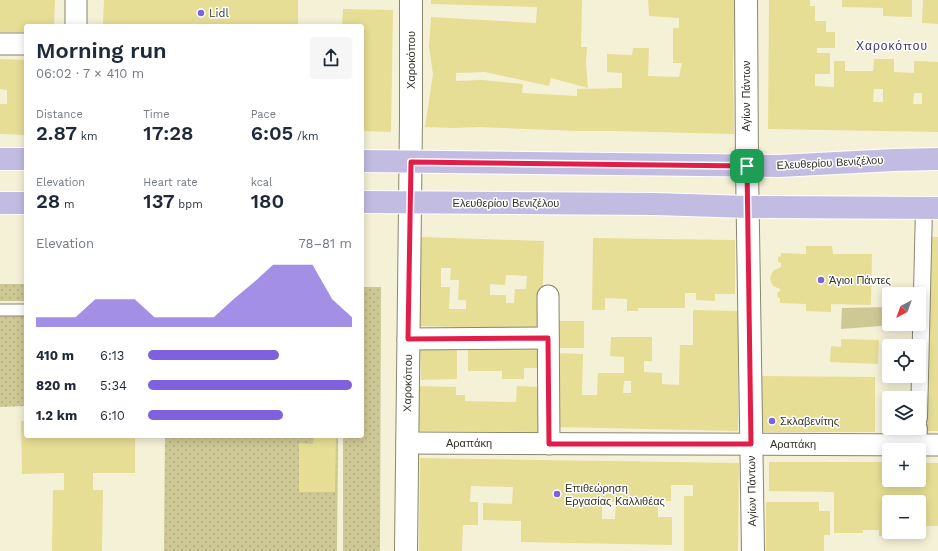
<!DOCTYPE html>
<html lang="en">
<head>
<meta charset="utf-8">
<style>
	:root { --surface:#fff; --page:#f6f6f7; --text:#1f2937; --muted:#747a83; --accent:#7e61dc }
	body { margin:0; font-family:"Work Sans",sans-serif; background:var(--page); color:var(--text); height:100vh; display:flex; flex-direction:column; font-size:15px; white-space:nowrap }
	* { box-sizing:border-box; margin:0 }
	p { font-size:13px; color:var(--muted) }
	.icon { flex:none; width:22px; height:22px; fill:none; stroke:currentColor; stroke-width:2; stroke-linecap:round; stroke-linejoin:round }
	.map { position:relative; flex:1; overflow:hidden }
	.sheet { position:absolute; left:24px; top:24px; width:340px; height:414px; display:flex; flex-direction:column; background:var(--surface); border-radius:4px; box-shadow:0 2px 10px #0003 }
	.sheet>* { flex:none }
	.needle { width:26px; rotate:221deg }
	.tools { position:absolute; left:882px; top:287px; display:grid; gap:8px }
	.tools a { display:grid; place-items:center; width:44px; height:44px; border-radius:4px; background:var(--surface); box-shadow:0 2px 10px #0003; font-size:20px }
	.pin { position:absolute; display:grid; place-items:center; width:34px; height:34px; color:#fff; margin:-17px; border-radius:8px; box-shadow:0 2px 6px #0006 }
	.round { display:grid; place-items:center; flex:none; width:42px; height:42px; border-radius:4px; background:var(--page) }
	.summary { display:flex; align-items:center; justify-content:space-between; height:68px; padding:0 12px }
	h1 { font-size:22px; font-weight:600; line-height:30px }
	.stats { display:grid; grid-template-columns:repeat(3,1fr); gap:6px; height:68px; padding:4px 12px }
	.stats div { display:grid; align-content:center }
	.stats b { font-size:20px; font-weight:600 }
	.stats small { font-size:11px; font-weight:400 }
	.stats p { font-size:11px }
	.chart { height:112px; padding:8px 12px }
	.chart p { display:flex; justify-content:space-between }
	.chart svg { width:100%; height:72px; margin-top:4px; fill:var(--accent); opacity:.7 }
	ul { padding:0 12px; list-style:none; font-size:13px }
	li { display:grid; grid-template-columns:64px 48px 1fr; align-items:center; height:30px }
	li i { height:10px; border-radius:5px; background:var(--accent) }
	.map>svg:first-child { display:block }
	.park { fill:url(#park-dots) }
	.pitch { fill:#cec895 }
	.building { fill:#e6de95; fill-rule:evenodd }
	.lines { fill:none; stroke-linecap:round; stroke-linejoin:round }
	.service-casing { stroke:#89866e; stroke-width:13 }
	.pedestrian-casing { stroke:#89866e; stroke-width:18 }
	.minor-casing { stroke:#89866e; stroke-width:23 }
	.tertiary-casing { stroke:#89866e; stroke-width:24 }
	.primary-casing { stroke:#fff; stroke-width:24 }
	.service { stroke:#fff; stroke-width:11 }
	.pedestrian { stroke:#fff; stroke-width:16 }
	.minor { stroke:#fff; stroke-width:21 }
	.tertiary { stroke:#fff; stroke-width:22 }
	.primary { stroke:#c2bce2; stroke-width:22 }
	.route-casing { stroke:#fff; stroke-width:8 }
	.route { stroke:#e11d48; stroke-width:5 }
	.poi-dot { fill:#7e61dc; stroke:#fff; stroke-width:1.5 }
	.labels { text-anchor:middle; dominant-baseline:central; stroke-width:3; stroke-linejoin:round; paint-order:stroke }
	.poi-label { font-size:11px; fill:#333228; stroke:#fff; text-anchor:start }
	.street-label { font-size:11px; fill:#333228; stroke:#fff }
	.neighbourhood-label { font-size:12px; letter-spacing:1px; fill:#40336f; stroke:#fff }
</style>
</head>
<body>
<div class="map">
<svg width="938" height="551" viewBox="0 0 938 551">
	<defs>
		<pattern id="park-dots" width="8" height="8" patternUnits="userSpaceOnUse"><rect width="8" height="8" fill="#cec895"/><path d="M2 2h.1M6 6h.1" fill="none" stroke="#b1ac80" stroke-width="1.8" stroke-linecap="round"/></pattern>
	</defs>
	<rect width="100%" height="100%" fill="#f4f1d7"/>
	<g class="park">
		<rect x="0" y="284" width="26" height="17"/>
		<polygon points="362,287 381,287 380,551 343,551 343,436 362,436"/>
		<polygon points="0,315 26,315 26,406 0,407"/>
		<polygon points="165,436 338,436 337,551 164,551"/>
	</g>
	<polygon class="pitch" points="889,307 889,324 893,324 893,325 841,329 842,308"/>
	<g class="building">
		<polygon points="0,0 55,0 54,26 26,26 26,32 0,32"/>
		<polygon points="104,0 298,0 298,26 103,26"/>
		<polygon points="431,0 582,0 581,47 587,47 586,63 588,88 551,78 549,86 485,72 456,73 456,81 482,80 523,84 522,93 577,96 577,89 622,88 622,73 607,72 607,54 632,55 633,48 649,48 648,76 679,77 682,63 673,63 673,28 679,28 679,18 649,16 648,0 735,0 733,64 734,134 614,131 577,131 480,127 453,128 425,127 433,74 429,47 431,17 536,23 537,7 431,4"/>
		<path d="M769,0h41v6h5v15h11v11h9v16h-18v5h13v21h-15v12l19,1v-26h11v10h28l1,-12h20v13l20,1v-12l24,1v70l-170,-3zM874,89h9v13h-10zM914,93h8v11h-9z"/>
		<polygon points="842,0 912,0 912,17 883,16 883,8 842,7"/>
		<polygon points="923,0 938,0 938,24 922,23"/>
		<polygon points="343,9 393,10 391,132 362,131 362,26 342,25"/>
		<polygon points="0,59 26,60 26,135 0,134 0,104 7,104 7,90 0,89"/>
		<path d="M421,237l123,4 -2,82 -7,6 -117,-3zM441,268h10l-1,12h9l-1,20h8v9h-17l1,-22h-9zM506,275l21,1 -1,13h-11l-1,14h-8v-8h-16v-11l15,1z"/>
		<polygon points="930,237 938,237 938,431 925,431"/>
		<polygon points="593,238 735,240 735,294 715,294 715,301 696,300 696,293 685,293 685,308 638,308 638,311 627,311 627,299 605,298 605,310 592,310"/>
		<polygon points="806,246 832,246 833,254 872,254 871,305 831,304 831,312 806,311 806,304 780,303 780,298 778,298 777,294 778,292 780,291 780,289 773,286 771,282 770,278 773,271 781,267 781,263 778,262 778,258 779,256 781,257 781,253 806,254"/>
		<path d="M693,310l46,1 -1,120 -182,-4 1,-74 26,1 -1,41h15l1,-22h26v-16l-14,-1 1,-19h41v24h-8v11l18,1v11l17,1 1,-40h13zM624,381h7v12h-8z"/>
		<polygon points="558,321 584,321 584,348 557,348"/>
		<polygon points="841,339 879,340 878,364 830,362 831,346 841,347"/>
		<polygon points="542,343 542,368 524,368 524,379 502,379 502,371 468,371 468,344"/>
		<polygon points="457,344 457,379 421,380 420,345"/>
		<polygon points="762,376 875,377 875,432 762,432"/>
		<polygon points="416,386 456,387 456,395 465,395 465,401 516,402 517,386 539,387 539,432 416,431"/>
		<polygon points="21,421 26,421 26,436 135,436 135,473 93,473 93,490 103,490 102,551 52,551 53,490 64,490 64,473 22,474"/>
		<polygon points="314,436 336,436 335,492 299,492 299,443 313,444"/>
		<path d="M420,458l319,5 -1,88h-54v-55h9v-11h-22v16h-13v16h14v28l-151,-3v-21l-38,-1v-17l29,1 1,-17 -42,-1 -1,16h8v23h-15l-1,26h-43zM602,502h14l-1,17h-13z"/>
		<polygon points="769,462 889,462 889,480 919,480 919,463 938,463 938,526 919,526 919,502 889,502 889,532 899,532 899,536 879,536 879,530 863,530 863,533 834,533 834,492 769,491"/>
		<polygon points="766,502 819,502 819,511 830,511 830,535 824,535 824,551 766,551"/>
	</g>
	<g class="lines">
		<defs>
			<polyline id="service" points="0,310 26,310"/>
			<g id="pedestrian">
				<polyline points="919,418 924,208"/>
				<polyline points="918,444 919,428"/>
			</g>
			<g id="minor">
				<polyline points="76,26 76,0"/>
				<polyline points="0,44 26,44"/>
				<polyline points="548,296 549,444"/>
				<polyline points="408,339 548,338"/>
				<polyline points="407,443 938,445"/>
			</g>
			<g id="tertiary">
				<polyline points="746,0 747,166 753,551"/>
				<polyline points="406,551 411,119 411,0"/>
			</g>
			<g id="primary">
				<polyline points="0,159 26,159"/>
				<polyline points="362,161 779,166 894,160 938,159"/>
				<polyline points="362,202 655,204 748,207 938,208"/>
				<polyline points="0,203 26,203"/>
			</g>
		</defs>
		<use href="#service" class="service-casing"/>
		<use href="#pedestrian" class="pedestrian-casing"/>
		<use href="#minor" class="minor-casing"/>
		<use href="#tertiary" class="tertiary-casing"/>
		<use href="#primary" class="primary-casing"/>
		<use href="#service" class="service"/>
		<use href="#pedestrian" class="pedestrian"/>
		<use href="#minor" class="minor"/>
		<use href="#tertiary" class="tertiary"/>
		<use href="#primary" class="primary"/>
	</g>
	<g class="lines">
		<defs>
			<polygon id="route" points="411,162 747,166 751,444 549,444 548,338 408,339"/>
		</defs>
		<use href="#route" class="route-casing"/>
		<use href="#route" class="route"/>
	</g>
	<g class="poi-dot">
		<circle cx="201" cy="13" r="4"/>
		<circle cx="821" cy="280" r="4"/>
		<circle cx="772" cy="421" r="4"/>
		<circle cx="557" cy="494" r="4"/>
	</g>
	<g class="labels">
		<g class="poi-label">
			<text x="209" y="13">Lidl</text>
			<text x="829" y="280">Άγιοι Πάντες</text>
			<text x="780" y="421">Σκλαβενίτης</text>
			<text x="565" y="488">Επιθεώρηση<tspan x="565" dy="13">Εργασίας Καλλιθέας</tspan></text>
		</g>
		<g class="street-label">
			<text transform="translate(411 60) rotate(-90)">Χαροκόπου</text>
			<text transform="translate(746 96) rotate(-90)">Αγίων Πάντων</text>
			<text transform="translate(830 163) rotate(-3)">Ελευθερίου Βενιζέλου</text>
			<text x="506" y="203">Ελευθερίου Βενιζέλου</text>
			<text transform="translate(408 383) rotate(-89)">Χαροκόπου</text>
			<text x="469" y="443">Αραπάκη</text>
			<text x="793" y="444">Αραπάκη</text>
			<text transform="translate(752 491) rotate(-91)">Αγίων Πάντων</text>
		</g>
		<g class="neighbourhood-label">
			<text x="892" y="46">Χαροκόπου</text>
		</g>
	</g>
</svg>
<div class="tools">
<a><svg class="needle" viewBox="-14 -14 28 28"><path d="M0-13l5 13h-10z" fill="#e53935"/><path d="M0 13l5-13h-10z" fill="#747a83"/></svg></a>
<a><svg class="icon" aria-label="locate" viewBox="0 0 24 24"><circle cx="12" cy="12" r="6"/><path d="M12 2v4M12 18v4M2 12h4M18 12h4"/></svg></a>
<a><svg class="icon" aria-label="layers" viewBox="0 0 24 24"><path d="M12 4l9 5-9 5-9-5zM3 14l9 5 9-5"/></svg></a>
<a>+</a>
<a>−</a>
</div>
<div class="pin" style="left:747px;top:166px;background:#1e9e55"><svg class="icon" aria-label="arrive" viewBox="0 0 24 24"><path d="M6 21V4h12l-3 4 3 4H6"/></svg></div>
<section class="sheet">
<div class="summary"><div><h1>Morning run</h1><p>06:02 · 7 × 410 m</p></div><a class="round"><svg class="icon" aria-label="share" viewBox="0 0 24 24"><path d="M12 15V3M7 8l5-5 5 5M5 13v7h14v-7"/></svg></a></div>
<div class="stats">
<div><p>Distance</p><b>2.87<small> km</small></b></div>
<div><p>Time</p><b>17:28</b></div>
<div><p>Pace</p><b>6:05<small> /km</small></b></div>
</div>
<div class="stats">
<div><p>Elevation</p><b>28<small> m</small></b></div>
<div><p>Heart rate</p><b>137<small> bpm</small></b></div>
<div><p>kcal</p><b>180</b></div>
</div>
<div class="chart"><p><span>Elevation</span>78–81 m</p>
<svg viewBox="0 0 160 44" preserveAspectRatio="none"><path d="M0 44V38L10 38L20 38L30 27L40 27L50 27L60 38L70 38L80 38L90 38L100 27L110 17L120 6L130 6L140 6L150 27L160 38V44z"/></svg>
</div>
<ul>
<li><b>410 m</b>6:13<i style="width:64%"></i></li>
<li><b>820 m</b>5:34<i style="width:100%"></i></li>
<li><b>1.2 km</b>6:10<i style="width:66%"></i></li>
</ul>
</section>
</div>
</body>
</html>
